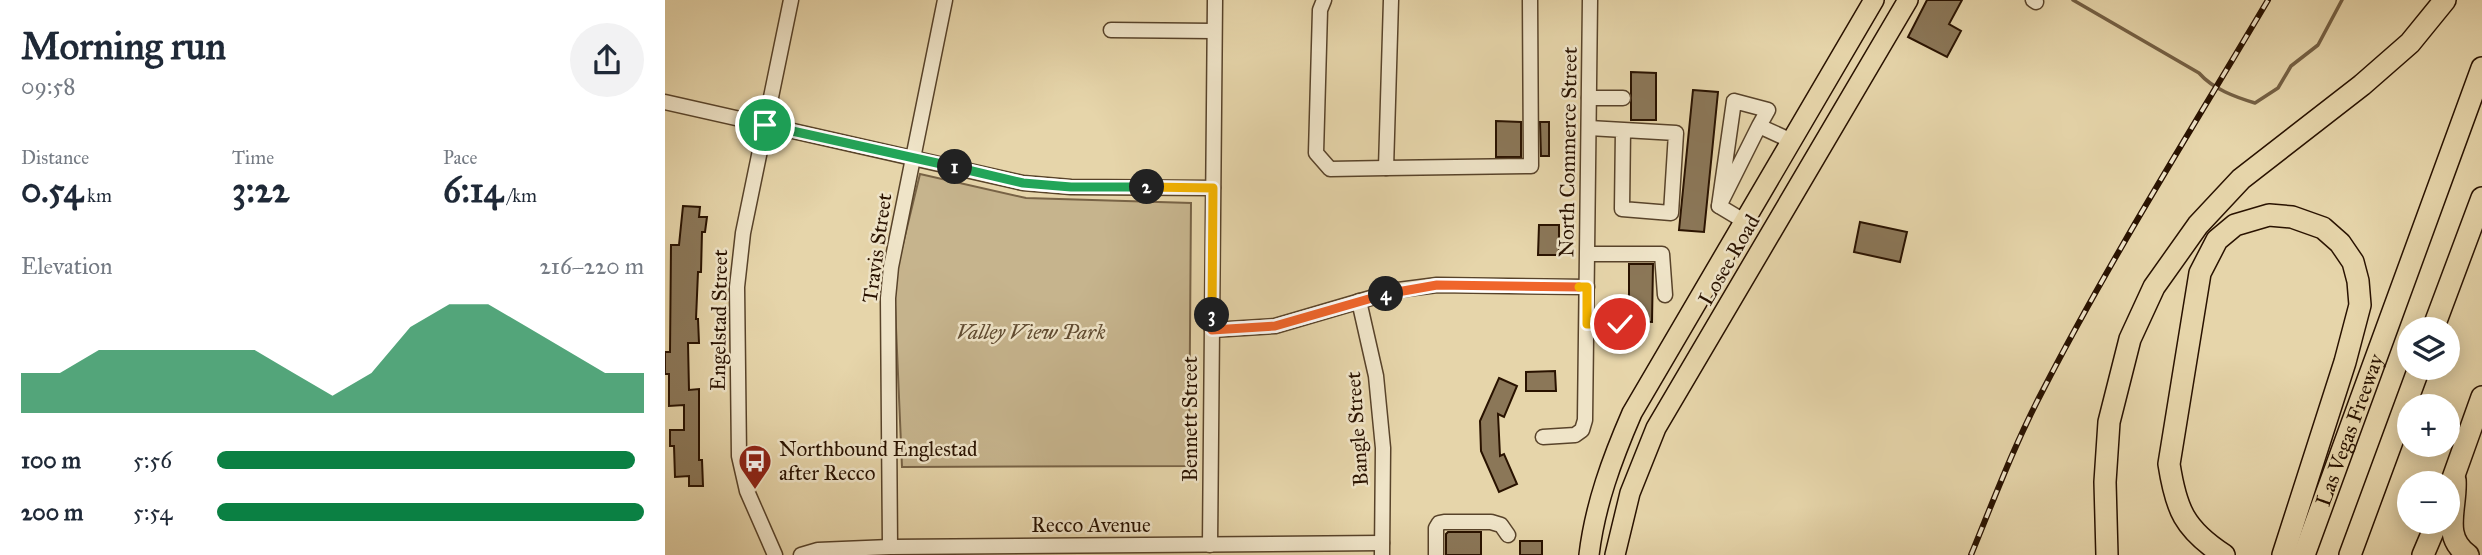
<!DOCTYPE html>
<html lang="en">
<head>
<meta charset="utf-8">
<style>
	:root { --surface:#fff; --page:#f2f2f3; --text:#1f2937; --muted:#747a83; --accent:#0b8043 }
	body { margin:0; font-family:"IM FELL Great Primer",serif; background:var(--page); color:var(--text); height:100vh; display:flex; flex-direction:column; font-size:26px; white-space:nowrap }
	* { box-sizing:border-box; margin:0 }
	p { font-size:23px; color:var(--muted) }
	.icon { flex:none; width:38px; height:38px; fill:none; stroke:currentColor; stroke-width:2; stroke-linecap:round; stroke-linejoin:round }
	.map { position:relative; flex:1; overflow:hidden }
	.sheet { display:flex; flex-direction:column; background:var(--surface); width:665px }
	.sheet>* { flex:none }
	.controls { position:absolute; left:1732px; top:317px; display:grid; gap:14px }
	.controls a { display:grid; place-items:center; width:63px; height:63px; border-radius:50%; background:var(--surface); box-shadow:0 4px 18px #0003; font-size:35px }
	.pin { position:absolute; display:grid; place-items:center; width:60px; height:60px; color:#fff; margin:-30px; border:4px solid #fff; border-radius:50%; box-shadow:0 2px 7px #0007 }
	.km { position:absolute; width:35px; height:35px; margin:-18px; border-radius:50%; background:#222; color:#fff; font-size:19px; line-height:35px; text-align:center }
	.round { display:grid; place-items:center; flex:none; width:74px; height:74px; border-radius:37px; background:var(--page) }
	.headline { display:flex; align-items:center; justify-content:space-between; height:119px; padding:0 21px }
	h1 { font-size:38px; font-weight:700; line-height:52px }
	.stats { display:grid; grid-template-columns:repeat(3,1fr); gap:10px; height:119px; padding:7px 21px }
	.stats div { display:grid; align-content:center }
	.stats b { font-size:35px; font-weight:700 }
	.stats small { font-size:19px; font-weight:400 }
	.stats p { font-size:19px }
	.chart { height:196px; padding:14px 21px }
	.chart p { display:flex; justify-content:space-between }
	.chart svg { width:100%; height:126px; margin-top:7px; fill:var(--accent); opacity:.7 }
	ul { padding:0 21px; list-style:none; font-size:23px }
	li { display:grid; grid-template-columns:112px 84px 1fr; align-items:center; height:52px }
	li i { height:18px; border-radius:9px; background:var(--accent) }
	main { display:flex; flex:1; min-height:0 }
	.map>svg:first-child { display:block }
	.green { fill:#c6b48d; stroke:#786346; stroke-width:2 }
	.lines { fill:none; stroke-linecap:round; stroke-linejoin:round }
	.stream { stroke:#745f43; stroke-width:3.5 }
	.building { fill:#8b7758; stroke:#291200; stroke-width:2 }
	.minor-casing { stroke:#58432a; stroke-width:17 }
	.major-casing { stroke:#291200; stroke-width:22 }
	.highway-casing { stroke:#291200; stroke-width:24 }
	.minor { stroke:#efe4c8; stroke-width:14 }
	.major { stroke:#e6d5aa; stroke-width:19 }
	.highway { stroke:#e6d5aa; stroke-width:21 }
	.rail-casing { stroke:#291200; stroke-width:6 }
	.rail { stroke:#efe4c8; stroke-width:3.5; stroke-dasharray:10; stroke-linecap:butt }
	.split-1-casing { stroke:#fff; stroke-width:14 }
	.split-2-casing { stroke:#fff; stroke-width:14 }
	.split-3-casing { stroke:#fff; stroke-width:14 }
	.split-4-casing { stroke:#fff; stroke-width:14 }
	.split-5-casing { stroke:#fff; stroke-width:14 }
	.split-6-casing { stroke:#fff; stroke-width:14 }
	.split-1 { stroke:#22a559; stroke-width:9 }
	.split-2 { stroke:#22a559; stroke-width:9 }
	.split-3 { stroke:#f5b400; stroke-width:9 }
	.split-4 { stroke:#f0652b; stroke-width:9 }
	.split-5 { stroke:#f0652b; stroke-width:9 }
	.split-6 { stroke:#f5b400; stroke-width:9 }
	.labels { text-anchor:middle; dominant-baseline:central; stroke-width:5; stroke-linejoin:round; paint-order:stroke }
	.street-label { font-size:21px; fill:#291200; stroke:#efe4c8 }
	.park-label { font-size:21px; font-style:italic; fill:#604b31; stroke:#efe4c8 }
	.poi-label { font-size:21px; fill:#291200; stroke:#efe4c8; text-anchor:start }
</style>
</head>
<body>
<main>
<section class="sheet">
<div class="headline"><div><h1>Morning run</h1><p>09:58</p></div><a class="round"><svg class="icon" aria-label="share" viewBox="0 0 24 24"><path d="M12 15V3M7 8l5-5 5 5M5 13v7h14v-7"/></svg></a></div>
<div class="stats">
<div><p>Distance</p><b>0.54<small> km</small></b></div>
<div><p>Time</p><b>3:22</b></div>
<div><p>Pace</p><b>6:14<small> /km</small></b></div>
</div>
<div class="chart"><p><span>Elevation</span>216–220 m</p>
<svg viewBox="0 0 160 44" preserveAspectRatio="none"><path d="M0 44V30L10 30L20 22L30 22L40 22L50 22L60 22L70 30L80 38L90 30L100 14L110 6L120 6L130 14L140 22L150 30L160 30V44z"/></svg>
</div>
<ul>
<li><b>100 m</b>5:56<i style="width:98%"></i></li>
<li><b>200 m</b>5:54<i style="width:100%"></i></li>
</ul>
</section>
<div class="map">
<svg width="1817" height="555" viewBox="0 0 1817 555">
	<rect width="100%" height="100%" fill="#e6d5aa"/>
	<filter id="stains"><feTurbulence type="fractalNoise" baseFrequency=".00286" numOctaves="4"/><feColorMatrix values="0 0 0 0 .2 0 0 0 0 .09 0 0 0 0 .02 0 0 0 .5 -.17"/></filter>
	<radialGradient id="worn" r=".72"><stop offset=".6" stop-color="#630" stop-opacity="0"/><stop offset="1" stop-color="#630" stop-opacity=".3"/></radialGradient>
	<polygon class="green" points="255,174 361,198 526,203 524,466 237,467 229,281"/>
	<g class="lines">
		<path class="stream" d="M1408,0l126,73c14,16 36,24 56,30l23,-15 13,-22 27,-21 24,-45"/>
	</g>
	<g class="building">
		<polygon points="1262,0 1297,0 1284,24 1296,31 1282,57 1243,37"/>
		<polygon points="966,72 991,73 991,120 966,120"/>
		<polygon points="1028,90 1053,92 1039,232 1014,230"/>
		<polygon points="831,121 856,122 856,157 831,157"/>
		<polygon points="875,122 884,122 884,156 876,156"/>
		<polygon points="18,206 35,207 34,217 42,217 40,232 37,232 36,272 33,272 31,319 33,319 34,343 23,343 24,390 34,389 34,460 37,460 38,486 24,486 24,476 10,477 9,446 5,446 5,430 19,430 19,405 4,406 4,374 0,374 0,352 5,352 6,245 14,245"/>
		<polygon points="1195,222 1242,232 1235,262 1189,252"/>
		<polygon points="874,225 894,225 894,255 873,255"/>
		<polygon points="964,264 988,264 987,322 964,321"/>
		<polygon points="890,371 891,391 861,391 861,372"/>
		<polygon points="834,378 852,386 839,417 833,414 835,456 839,454 852,484 834,492 816,451 815,421"/>
		<polygon points="783,532 816,532 816,555 781,555 781,534"/>
		<rect x="855" y="541" width="22" height="14"/>
	</g>
	<g class="lines">
		<defs>
			<g id="minor">
				<polyline points="659,0 655,10 651,153 665,169 721,168"/>
				<polyline points="726,0 721,168 866,166 865,0"/>
				<polyline points="1368,0 1371,2"/>
				<polyline points="446,30 549,31"/>
				<polyline points="924,98 958,98"/>
				<polyline points="0,102 358,183 406,187 548,188"/>
				<polyline points="1094,126 1054,206 1069,101 1103,110 1094,126 1127,141"/>
				<polyline points="924,128 1011,133 1006,213 957,209 958,130"/>
				<polyline points="1054,206 1079,221"/>
				<polyline points="923,254 997,254 1000,295"/>
				<polyline points="694,301 711,376 718,448 717,555"/>
				<polyline points="922,323 955,324"/>
				<polyline points="547,330 610,326 733,290 772,285 922,287"/>
				<polyline points="878,437 910,435 917,430 920,420 925,0"/>
				<polyline points="545,545 550,0"/>
				<polyline points="225,547 223,298 226,267 280,0"/>
				<polyline points="110,555 82,491 74,456 72,287 78,233 126,0"/>
				<polyline points="136,555 153,550 225,547 717,543"/>
				<polyline points="771,555 771,528 774,523 779,522 826,522 836,525 843,535"/>
			</g>
			<g id="major">
				<path d="M924,555c6,-50 23,-96 43,-142l242,-413"/>
				<polyline points="950,555 965,493 991,428 1243,0"/>
			</g>
			<g id="highway">
				<polyline points="1768,329 1817,198"/>
				<path d="M1790,480c2,27 -14,56 13,75"/>
				<polyline points="1783,492 1817,397"/>
				<polyline points="1442,555 1440,482 1444,422 1465,339 1489,287 1533,225 1576,179 1697,85 1745,43 1780,0"/>
				<path d="M1559,555c-40,-26 -48,-46 -55,-91l31,-191 17,-33 18,-15 34,-10 23,2 31,11 17,15 13,19 5,19 2,24 -15,57 -62,193"/>
				<path id="s1" d="M1639,555l178,-487"/>
				<polyline points="1685,555 1754,368"/>
				<polyline points="1758,555 1772,522"/>
			</g>
		</defs>
		<use href="#minor" class="minor-casing"/>
		<use href="#major" class="major-casing"/>
		<use href="#highway" class="highway-casing"/>
		<use href="#minor" class="minor"/>
		<use href="#major" class="major"/>
		<use href="#highway" class="highway"/>
		<defs>
			<path id="rail" d="M1306,555c23,-56 44,-112 72,-165 69,-134 149,-261 225,-390"/>
		</defs>
		<use href="#rail" class="rail-casing"/>
		<use href="#rail" class="rail"/>
	</g>
	<g class="lines">
		<defs>
			<polyline id="split-1" points="100,125 290,167"/>
			<polyline id="split-2" points="290,167 358,183 406,187 482,187"/>
			<polyline id="split-3" points="482,187 548,188 547,315"/>
			<polyline id="split-4" points="547,315 547,330 610,326 721,294"/>
			<polyline id="split-5" points="721,294 772,285 914,287"/>
			<polyline id="split-6" points="914,287 922,287 922,324 955,324"/>
		</defs>
		<use href="#split-1" class="split-1-casing"/>
		<use href="#split-2" class="split-2-casing"/>
		<use href="#split-3" class="split-3-casing"/>
		<use href="#split-4" class="split-4-casing"/>
		<use href="#split-5" class="split-5-casing"/>
		<use href="#split-6" class="split-6-casing"/>
		<use href="#split-1" class="split-1"/>
		<use href="#split-2" class="split-2"/>
		<use href="#split-3" class="split-3"/>
		<use href="#split-4" class="split-4"/>
		<use href="#split-5" class="split-5"/>
		<use href="#split-6" class="split-6"/>
	</g>
	<defs>
		<symbol id="bus-pin" viewBox="-11 -11 22 30"><path d="M0 17L-7.5 6A9.5 9.5 0 1 1 7.5 6Z" fill="#8f2418" stroke="#efe4c8"/><path d="M-5-6H5V4H4V6H2V4H-2V6H-4V4H-5ZM-3.5-4V0h7V-4ZM-3.5 1.2v1.5H-2V1.2ZM2 1.2v1.5H3.5V1.2Z" fill="#fff"/></symbol>
	</defs>
	<g fill-rule="evenodd">
		<use href="#bus-pin" x="71" y="442" width="38" height="52"/>
	</g>
	<g class="labels">
		<g class="street-label">
			<text transform="translate(903 152) rotate(-89)">North Commerce Street</text>
			<text transform="translate(212 248) rotate(-82)">Travis Street</text>
			<text transform="translate(1064 260) rotate(-60)">Losee Road</text>
			<text transform="translate(54 320) rotate(-89)">Engelstad Street</text>
			<text transform="translate(525 419) rotate(-90)">Bennett Street</text>
			<text transform="translate(692 429) rotate(-94)">Bangle Street</text>
			<text stroke="none"><textPath href="#s1" startOffset="133">Las Vegas Freeway</textPath></text>
			<text x="426" y="525">Recco Avenue</text>
		</g>
		<g class="park-label">
			<text x="366" y="332">Valley View Park</text>
		</g>
		<g class="poi-label">
			<text x="114" y="449">Northbound Englestad<tspan x="114" dy="24">after Recco</tspan></text>
		</g>
	</g>
	<rect width="100%" height="100%" filter="url(#stains)"/>
	<rect width="100%" height="100%" fill="url(#worn)"/>
</svg>
<div class="controls">
<a><svg class="icon" aria-label="layers" viewBox="0 0 24 24"><path d="M12 4l9 5-9 5-9-5zM3 14l9 5 9-5"/></svg></a>
<a>+</a>
<a>−</a>
</div>
<div class="pin" style="left:100px;top:125px;background:#1e9e55"><svg class="icon" aria-label="arrive" viewBox="0 0 24 24"><path d="M6 21V4h12l-3 4 3 4H6"/></svg></div>
<div class="pin" style="left:955px;top:324px;background:#d93025"><svg class="icon" aria-label="check" viewBox="0 0 24 24"><path d="M5 12l5 5 9-10"/></svg></div>
<b class="km" style="left:290px;top:167px">1</b>
<b class="km" style="left:482px;top:187px">2</b>
<b class="km" style="left:547px;top:315px">3</b>
<b class="km" style="left:721px;top:294px">4</b>
</div>
</main>
</body>
</html>
